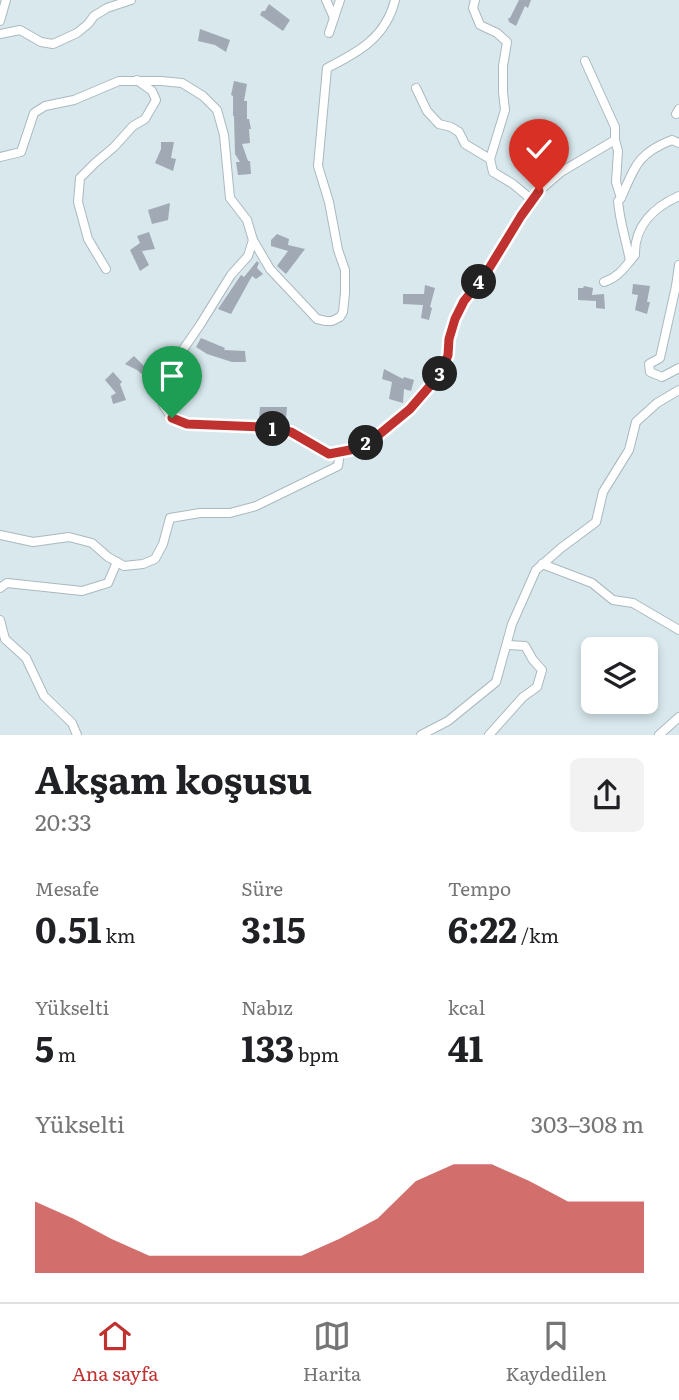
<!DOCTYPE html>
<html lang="tr">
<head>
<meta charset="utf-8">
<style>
	:root { --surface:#fff; --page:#f2f2f2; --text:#202124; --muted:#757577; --line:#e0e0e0; --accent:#c0322f }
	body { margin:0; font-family:Literata,serif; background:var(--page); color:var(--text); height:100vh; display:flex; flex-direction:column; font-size:26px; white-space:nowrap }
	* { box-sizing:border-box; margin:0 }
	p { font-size:23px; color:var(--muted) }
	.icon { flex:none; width:38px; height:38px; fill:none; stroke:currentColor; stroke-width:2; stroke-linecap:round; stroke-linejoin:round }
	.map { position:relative; height:735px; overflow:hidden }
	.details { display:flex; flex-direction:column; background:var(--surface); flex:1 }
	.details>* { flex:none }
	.fabs { position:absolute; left:581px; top:637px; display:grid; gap:14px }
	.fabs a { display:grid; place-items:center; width:77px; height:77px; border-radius:10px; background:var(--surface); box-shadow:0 4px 10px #0003; font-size:35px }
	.pin { position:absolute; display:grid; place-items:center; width:60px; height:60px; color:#fff; margin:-72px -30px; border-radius:50% 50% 50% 0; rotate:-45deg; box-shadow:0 0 7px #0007 }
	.pin .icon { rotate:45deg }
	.km { position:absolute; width:35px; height:35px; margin:-18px; border-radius:50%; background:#222; color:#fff; font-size:19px; line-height:35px; text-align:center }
	.round { display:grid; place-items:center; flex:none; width:74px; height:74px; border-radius:10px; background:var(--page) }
	.headline { display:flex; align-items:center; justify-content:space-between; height:119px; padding:0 35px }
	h1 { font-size:38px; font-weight:700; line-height:52px }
	.figures { display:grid; grid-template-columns:repeat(3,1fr); gap:10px; height:119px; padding:7px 35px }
	.figures div { display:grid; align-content:center }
	.figures b { font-size:35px; font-weight:700 }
	.figures small { font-size:19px; font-weight:400 }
	.figures p { font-size:19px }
	.chart { height:196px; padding:14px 35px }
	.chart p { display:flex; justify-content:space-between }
	.chart svg { width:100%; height:126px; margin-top:7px; fill:var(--accent); opacity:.7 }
	.tab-bar { display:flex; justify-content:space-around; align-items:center; height:98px; border-top:2px solid var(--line); background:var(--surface); font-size:19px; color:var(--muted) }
	.tab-bar a { display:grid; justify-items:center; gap:4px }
	.tab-bar .current { color:var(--accent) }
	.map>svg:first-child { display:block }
	.building { fill:#a0a9b4 }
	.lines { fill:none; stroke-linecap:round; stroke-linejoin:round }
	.street-casing { stroke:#aab9be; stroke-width:10 }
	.street { stroke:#fff; stroke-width:8 }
	.route-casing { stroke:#fff; stroke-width:14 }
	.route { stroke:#c0322f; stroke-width:9 }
</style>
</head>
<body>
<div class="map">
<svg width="679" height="735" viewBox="0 0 679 735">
	<rect width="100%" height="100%" fill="#d8e8ed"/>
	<g class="building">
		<polygon points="519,0 531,0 528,8 525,6 516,26 509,22 508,18 510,18"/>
		<polygon points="269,4 290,20 283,31 260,15 262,11 265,11"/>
		<polygon points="200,29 230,40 226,52 215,45 198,41"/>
		<polygon points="234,81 247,84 244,101 247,101 247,119 249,119 251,129 249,129 250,143 242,144 248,161 250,161 251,174 238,175 236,162 240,162 235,154 234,116 233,116 233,96 231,95"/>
		<polygon points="161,142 174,142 171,158 176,159 173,171 155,163 161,149"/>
		<polygon points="170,203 168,220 152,224 148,210"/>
		<polygon points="149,232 155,249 142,251 149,265 140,271 130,250 140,243 137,236"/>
		<polygon points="277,234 289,239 288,245 305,249 286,274 277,266 288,251 271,246 271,240"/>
		<polygon points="257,261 259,263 257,268 263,274 256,279 252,276 231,314 218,309 241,275 244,277"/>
		<polygon points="633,284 650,286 647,302 650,302 647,314 635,310 638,295 632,294"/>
		<polygon points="425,285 435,288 430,307 432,308 429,320 421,318 423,305 403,304 403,294 424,294"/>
		<polygon points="584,286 593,288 592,295 604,294 605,309 596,308 596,301 578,300 578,288 583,288"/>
		<polygon points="201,338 225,348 224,350 245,351 246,362 232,362 207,354 196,347"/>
		<polygon points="134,356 148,370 149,369 159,375 152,383 137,370 125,364"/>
		<polygon points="384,369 403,379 404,377 414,380 411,391 404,389 403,403 389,399 392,382 382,379"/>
		<polygon points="113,372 122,382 120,384 126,400 113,404 111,396 116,393 105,380"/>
		<polygon points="260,407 287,407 286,420 273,419 273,421 259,420"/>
	</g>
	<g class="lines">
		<defs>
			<g id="street">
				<polyline points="326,0 334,18"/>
				<polyline points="475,0 473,8 480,25 497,33 507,42 503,66 503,92 505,110 490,159 493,172 513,184 532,200"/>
				<polyline points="0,21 6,0"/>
				<polyline points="329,33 340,0"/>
				<polyline points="0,34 20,30 41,42 53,44 77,33 88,24 94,16 107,8 131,0"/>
				<path d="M585,61l30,66v13l3,11 -2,31 5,16 -3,3c2,23 8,38 12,60l5,-6c-1,-29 19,-48 44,-59"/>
				<polyline points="416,88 427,111 439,124 451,127 459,132 465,144 490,159"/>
				<polyline points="676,114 679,109"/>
				<polyline points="0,157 21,152 34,113 45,106 74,100 119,81 161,81 182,83 203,96 217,110 224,135 230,198 247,220 253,240 248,256 231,275 200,325 171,367 162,388 163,405 172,418 187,423 263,427 291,432 329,454 350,450 370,442 410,409 442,372 448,355 449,339 455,319 464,301 485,275 521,216 539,191 561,172 615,140"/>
				<path d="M621,198c14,-32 17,-45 51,-58l7,3"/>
				<path d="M253,240l17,29 47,50 9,2h6l8,-4 3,-5 2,-19v-23l-7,-20 -9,-48 -11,-36 9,-98c32,-16 59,-31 68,-68"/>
				<polyline points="679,265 676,286 660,358 649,364 650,372 662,377 679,368"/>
				<polyline points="106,269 88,239 78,202 80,178 95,163 114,147 133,126 145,119 156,100 152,91 137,80"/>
				<path d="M604,282c12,-4 18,-11 26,-21"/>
				<polyline points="0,535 33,542 69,537 92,543 108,557 124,566 143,564 155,559 163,544 170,518 200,513 230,513 256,506 338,466 340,452"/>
				<polyline points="542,564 592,583 613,600 633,603 679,630"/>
				<polyline points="0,588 7,583 82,591 108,583 117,562"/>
				<polyline points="0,620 5,639 26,658 44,696 72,723 77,735"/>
				<polyline points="421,735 448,721 496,682 512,624 536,570 561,548 596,522 603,492 629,450 636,422 657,403 679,390"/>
				<polyline points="489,735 523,697 537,687 542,670 533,660 525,646 507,645"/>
				<polyline points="659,735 679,717"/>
			</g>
		</defs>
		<use href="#street" class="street-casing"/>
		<use href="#street" class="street"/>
	</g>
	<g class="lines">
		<defs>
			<polyline id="route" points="172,418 187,424 263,427 291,432 329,454 350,450 370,442 410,409 442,372 448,355 449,339 455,319 464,301 485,275 521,216 539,191"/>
		</defs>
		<use href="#route" class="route-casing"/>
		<use href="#route" class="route"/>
	</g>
</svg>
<div class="fabs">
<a><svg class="icon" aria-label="layers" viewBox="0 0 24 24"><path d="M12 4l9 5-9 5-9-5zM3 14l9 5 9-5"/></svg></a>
</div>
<div class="pin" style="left:172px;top:418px;background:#1e9e55"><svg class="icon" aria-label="arrive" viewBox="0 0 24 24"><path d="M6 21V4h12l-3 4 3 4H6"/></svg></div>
<div class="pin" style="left:539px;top:191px;background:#d93025"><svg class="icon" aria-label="check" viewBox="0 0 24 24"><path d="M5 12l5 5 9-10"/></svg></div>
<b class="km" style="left:273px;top:429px">1</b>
<b class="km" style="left:366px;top:443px">2</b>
<b class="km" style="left:440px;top:374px">3</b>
<b class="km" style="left:479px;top:282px">4</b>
</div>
<section class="details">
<div class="headline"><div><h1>Akşam koşusu</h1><p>20:33</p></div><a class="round"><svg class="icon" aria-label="share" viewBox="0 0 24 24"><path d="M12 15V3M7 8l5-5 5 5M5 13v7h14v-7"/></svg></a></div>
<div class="figures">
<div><p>Mesafe</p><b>0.51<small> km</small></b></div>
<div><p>Süre</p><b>3:15</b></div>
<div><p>Tempo</p><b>6:22<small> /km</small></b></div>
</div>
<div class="figures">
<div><p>Yükselti</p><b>5<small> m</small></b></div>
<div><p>Nabız</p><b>133<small> bpm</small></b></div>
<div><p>kcal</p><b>41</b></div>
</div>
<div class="chart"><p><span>Yükselti</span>303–308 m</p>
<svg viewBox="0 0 160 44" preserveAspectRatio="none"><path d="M0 44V19L10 25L20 32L30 38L40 38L50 38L60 38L70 38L80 32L90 25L100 12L110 6L120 6L130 12L140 19L150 19L160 19V44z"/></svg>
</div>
</section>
<nav class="tab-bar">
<a class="current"><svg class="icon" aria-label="home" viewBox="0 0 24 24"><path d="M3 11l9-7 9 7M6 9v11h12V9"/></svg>Ana sayfa</a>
<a><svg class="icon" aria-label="map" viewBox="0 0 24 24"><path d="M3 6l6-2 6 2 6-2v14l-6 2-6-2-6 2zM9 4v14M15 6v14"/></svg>Harita</a>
<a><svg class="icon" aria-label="saved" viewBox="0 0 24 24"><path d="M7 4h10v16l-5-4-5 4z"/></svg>Kaydedilen</a>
</nav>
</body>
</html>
